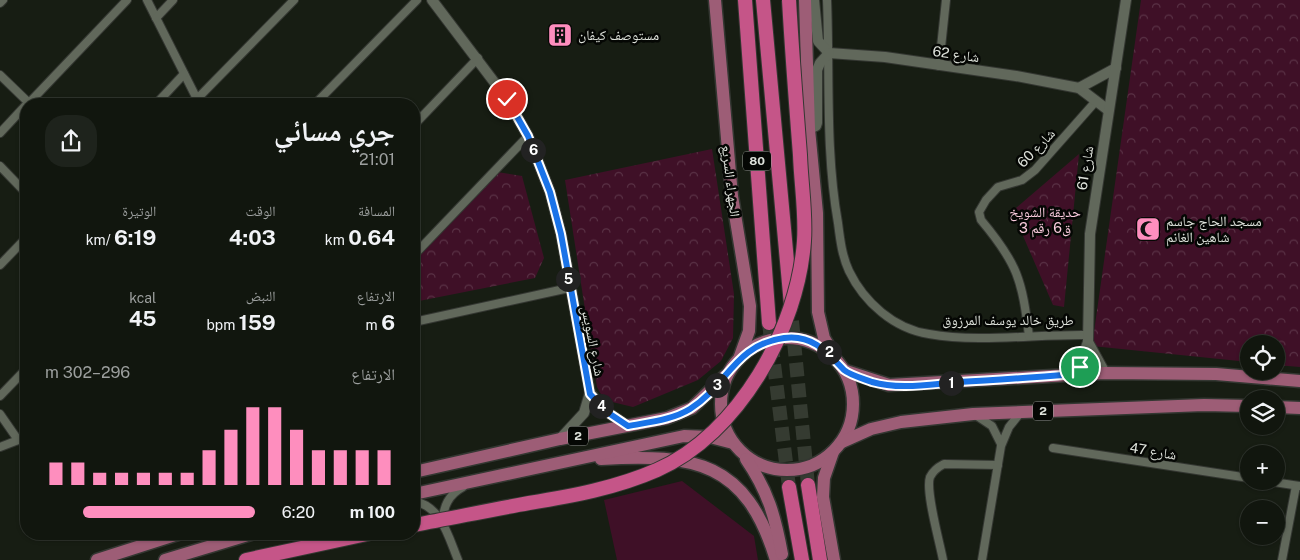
<!DOCTYPE html>
<html lang="ar">
<head>
<meta charset="utf-8">
<style>
	:root { --surface:#11160e; --page:#1e231c; --text:#f1f3f6; --muted:#9c9f9e; --line:#30352e; --accent:#fe8ebe }
	body { margin:0; font-family:"Public Sans","Noto Naskh Arabic",sans-serif; background:var(--page); color:var(--text); direction:rtl; height:100vh; display:flex; flex-direction:column; font-size:19px; white-space:nowrap }
	* { box-sizing:border-box; margin:0 }
	p { font-size:16px; color:var(--muted) }
	.icon { flex:none; width:28px; height:28px; fill:none; stroke:currentColor; stroke-width:2; stroke-linecap:round; stroke-linejoin:round }
	.map { position:relative; flex:1; overflow:hidden; direction:ltr }
	.panel { position:absolute; left:20px; top:98px; width:400px; height:442px; display:flex; flex-direction:column; background:var(--surface); border-radius:20px; box-shadow:0 1px 4px #0004,0 0 0 1px var(--line); direction:rtl }
	.panel>* { flex:none }
	.fabs { position:absolute; left:1240px; top:335px; display:grid; gap:10px }
	.fabs a { display:grid; place-items:center; width:45px; height:45px; border-radius:50%; background:var(--surface); box-shadow:0 1px 4px #0004,0 0 0 1px var(--line); font-size:25px }
	.pin { position:absolute; display:grid; place-items:center; width:42px; height:42px; color:#fff; margin:-21px; border:2px solid #fff; border-radius:50%; box-shadow:0 1px 5px #0007 }
	.km { position:absolute; width:25px; height:25px; margin:-12px; border-radius:50%; background:#222; color:#fff; font-size:14px; line-height:25px; text-align:center }
	.round { display:grid; place-items:center; flex:none; width:52px; height:52px; border-radius:20px; background:var(--page) }
	.head { display:flex; align-items:center; justify-content:space-between; height:85px; padding:0 25px }
	h1 { font-size:28px; font-weight:700; line-height:38px }
	.figures { display:grid; grid-template-columns:repeat(3,1fr); gap:8px; height:85px; padding:5px 25px }
	.figures div { display:grid; align-content:center }
	.figures b { font-size:21px; font-weight:700 }
	.figures small { font-size:14px; font-weight:400 }
	.figures p { font-size:14px }
	.chart { height:140px; padding:10px 25px }
	.chart p { display:flex; justify-content:space-between }
	.chart svg { width:100%; height:90px; margin-top:5px; stroke:var(--accent); stroke-width:6 }
	ul { padding:0 25px; list-style:none; font-size:16px }
	li { display:grid; grid-template-columns:80px 60px 1fr; align-items:center; height:38px }
	li i { height:12px; border-radius:6px; background:var(--accent) }
	.map>svg:first-child { display:block }
	.grass { fill:#3f1027 }
	.park { fill:url(#park-crowns) }
	.lines { fill:none; stroke-linecap:round; stroke-linejoin:round }
	.motorway-tunnel { stroke:#353b31; stroke-width:14; stroke-dasharray:14 7; stroke-linecap:butt }
	.minor-casing { stroke:#343732; stroke-width:10 }
	.tertiary-casing { stroke:#343732; stroke-width:12 }
	.primary-casing { stroke:#343732; stroke-width:15 }
	.motorway-casing { stroke:#343732; stroke-width:16 }
	.minor { stroke:#61685b; stroke-width:8 }
	.tertiary { stroke:#61685b; stroke-width:10 }
	.primary { stroke:#9d5d76; stroke-width:12 }
	.motorway { stroke:#c55588; stroke-width:14 }
	.motorway-bridge-casing { stroke:#343732; stroke-width:16; stroke-linecap:butt }
	.motorway-bridge { stroke:#c55588; stroke-width:14 }
	.route-casing { stroke:#fff; stroke-width:10 }
	.route { stroke:#1a73e8; stroke-width:6 }
	.labels { text-anchor:middle; dominant-baseline:central; stroke-width:5; stroke-linejoin:round; paint-order:stroke }
	.shield { fill:#050704; stroke:#9da09a; stroke-width:1 }
	.shield-label { font-size:12px; font-weight:bold; fill:#dee2db }
	.poi-label { font-size:14px; fill:#dee2db; stroke:#050704; text-anchor:start }
	.street-label { font-size:14px; fill:#dee2db; stroke:#050704 }
	.park-label { font-size:14px; fill:#facbdd; stroke:#050704 }
</style>
</head>
<body>
<div class="map">
<svg width="1300" height="560" viewBox="0 0 1300 560">
	<defs>
		<pattern id="park-crowns" width="20" height="18" patternUnits="userSpaceOnUse" patternTransform="scale(1.25)"><rect width="20" height="18" fill="#3f1027"/><path d="M2 6a3 3 0 1 1 6 0M12 15a3 3 0 1 1 6 0" fill="none" stroke="#5a3246"/></pattern>
	</defs>
	<rect width="100%" height="100%" fill="#171d13"/>
	<polygon class="grass" points="682,481 754,536 758,560 617,560 604,500"/>
	<g class="park">
		<polygon points="1141,0 1300,0 1300,367 1276,365 1276,344 1249,344 1249,362 1092,346"/>
		<polygon points="712,149 734,294 733,338 721,361 698,380 633,407 604,400 597,387 565,180"/>
		<polygon points="1079,154 1064,307 1053,305 1017,222 1009,214"/>
		<polygon points="497,172 522,176 544,258 535,278 414,302 414,261"/>
	</g>
	<g class="lines">
		<g class="motorway-tunnel">
			<polyline points="792,321 808,485"/>
			<polyline points="769,323 789,487"/>
		</g>
		<defs>
			<g id="minor">
				<polyline points="147,0 199,103"/>
				<path d="M827,0c3,74 -2,150 11,223 2,16 4,33 11,48 15,31 45,58 80,63 50,9 108,0 159,1"/>
				<polyline points="0,3 3,0"/>
				<polyline points="156,18 173,0"/>
				<polyline points="939,66 946,0"/>
				<polyline points="0,75 29,103"/>
				<polyline points="197,99 294,0"/>
				<polyline points="28,104 127,0"/>
				<polyline points="156,104 184,74"/>
				<polyline points="315,104 417,0"/>
				<polyline points="414,125 478,58"/>
				<polyline points="0,133 26,105"/>
				<polyline points="0,166 26,193"/>
				<polyline points="414,255 528,136"/>
				<polyline points="0,265 26,238"/>
				<polyline points="414,322 569,288"/>
				<path d="M1029,336c-7,-56 -11,-72 -48,-116l-2,-8 7,-12 12,-13 24,-7 13,-10 61,-69"/>
				<polyline points="0,396 26,369"/>
				<polyline points="0,414 18,440"/>
				<polyline points="977,416 992,426 1001,444"/>
				<polyline points="0,447 26,437"/>
				<polyline points="1053,448 1249,478"/>
				<polyline points="1267,481 1300,486"/>
				<path d="M414,501c28,6 34,35 44,59"/>
				<path d="M442,522c2,-16 6,-27 21,-35"/>
				<path d="M943,560c-3,-17 -18,-69 -13,-83 3,-6 8,-10 14,-13l54,1"/>
				<polyline points="982,560 1001,446 1009,427 1021,412"/>
				<polyline points="1282,560 1296,486"/>
			</g>
			<g id="tertiary">
				<polyline points="432,0 507,99 528,136 550,192 561,234 590,393 584,413 560,439"/>
				<polyline points="814,0 818,41 829,53 885,57 1016,76 1079,88 1108,110"/>
				<polyline points="1079,88 1116,68"/>
				<polyline points="809,129 816,126 817,123 817,70 820,63 829,53"/>
				<polyline points="1088,342 1105,373"/>
				<polyline points="1076,374 1088,342 1090,234 1126,0"/>
				<polyline points="590,393 607,412 628,426"/>
			</g>
			<g id="primary">
				<polyline points="715,0 732,196 750,306 749,331 740,356"/>
				<polyline points="805,0 809,129 817,213 818,312 824,338 833,353"/>
				<circle cx="787" cy="404" r="66"/>
				<polyline points="846,371 889,385 1105,373 1216,374 1300,381"/>
				<polyline points="1276,407 1300,408"/>
				<polyline points="842,442 871,429 901,422 973,414 1204,405 1249,406"/>
				<polyline points="833,452 824,478 823,497 834,560"/>
				<path d="M601,459c94,-5 145,2 175,101"/>
				<path d="M746,459c22,32 29,57 36,95"/>
				<polyline points="414,472 560,439 667,418 692,408 725,376"/>
				<polyline points="414,494 684,436 710,437 733,443"/>
				<polyline points="97,560 178,534"/>
				<polyline points="165,560 251,534"/>
			</g>
			<g id="motorway">
				<polyline points="745,0 769,323"/>
				<polyline points="763,0 791,305"/>
				<polyline points="808,485 820,560"/>
				<polyline points="789,487 802,560"/>
				<polyline points="246,560 367,534"/>
			</g>
		</defs>
		<use href="#minor" class="minor-casing"/>
		<use href="#tertiary" class="tertiary-casing"/>
		<use href="#primary" class="primary-casing"/>
		<use href="#motorway" class="motorway-casing"/>
		<use href="#minor" class="minor"/>
		<use href="#tertiary" class="tertiary"/>
		<use href="#primary" class="primary"/>
		<use href="#motorway" class="motorway"/>
		<defs>
			<path id="motorway-bridge" d="M414,525c38,-7 76,-15 115,-22 43,-7 87,-15 128,-33 82,-36 141,-142 147,-229 2,-28 -3,-57 -4,-86 -4,-51 -8,-103 -11,-155"/>
		</defs>
		<use href="#motorway-bridge" class="motorway-bridge-casing"/>
		<use href="#motorway-bridge" class="motorway-bridge"/>
	</g>
	<g class="lines">
		<defs>
			<path id="route" d="M507,99l21,37 22,56 11,42 29,160 17,18 21,14c21,-4 44,-6 62,-17 38,-24 44,-64 94,-71 28,-4 43,14 60,32 6,5 20,9 28,12 28,8 59,2 87,0 39,-2 78,-5 117,-8l4,-7"/>
		</defs>
		<use href="#route" class="route-casing"/>
		<use href="#route" class="route"/>
	</g>
	<defs>
		<symbol id="building-square" viewBox="-11 -11 22 22"><rect x="-9" y="-9" width="18" height="18" rx="4" fill="#fe8ebe" stroke="#050704"/><path d="M-4-6H4V6H1V3H-1V6H-4ZM-2.5-4.3h1.7v1.8h-1.7ZM.8-4.3h1.7v1.8H.8ZM-2.5-1h1.7V.8h-1.7ZM.8-1h1.7V.8H.8Z" fill="#111"/></symbol>
		<symbol id="mosque-square" viewBox="-11 -11 22 22"><rect x="-9" y="-9" width="18" height="18" rx="4" fill="#fe8ebe" stroke="#050704"/><path d="M3.5-4.9A6 6 0 1 0 3.5 4.9A5 5 0 1 1 3.5-4.9Z" fill="#111"/></symbol>
	</defs>
	<g fill-rule="evenodd">
		<use href="#building-square" x="546" y="21" width="28" height="28"/>
		<use href="#mosque-square" x="1134" y="215" width="28" height="28"/>
	</g>
	<g class="labels">
		<g class="shield">
			<rect x="743" y="151.5" width="28" height="19" rx="4"/>
			<rect x="1033" y="401.5" width="20" height="19" rx="4"/>
			<rect x="568" y="426.5" width="20" height="19" rx="4"/>
		</g>
		<g class="shield-label">
			<text x="757" y="161">80</text>
			<text x="1043" y="411">2</text>
			<text x="578" y="436">2</text>
		</g>
		<g class="poi-label">
			<text x="578" y="35">مستوصف كيفان</text>
			<text x="1166" y="221">مسجد الحاج جاسم<tspan x="1166" dy="16">شاهين الغانم</tspan></text>
		</g>
		<g class="street-label">
			<text transform="translate(956 54) rotate(8)">شارع 62</text>
			<text transform="translate(1036 148) rotate(-46)">شارع 60</text>
			<text transform="translate(1085 168) rotate(-81)">شارع 61</text>
			<text transform="translate(731 181) rotate(83)">الجهراء السريع</text>
			<text x="1008" y="320">طريق خالد يوسف المرزوق</text>
			<text transform="translate(593 341) rotate(79)">شارع السويس</text>
			<text transform="translate(1153 451) rotate(9)">شارع 47</text>
		</g>
		<g class="park-label">
			<text x="1045" y="212">حديقة الشويخ<tspan x="1045" dy="16">ق6 رقم 3</tspan></text>
		</g>
	</g>
</svg>
<div class="fabs">
<a><svg class="icon" aria-label="locate" viewBox="0 0 24 24"><circle cx="12" cy="12" r="6"/><path d="M12 2v4M12 18v4M2 12h4M18 12h4"/></svg></a>
<a><svg class="icon" aria-label="layers" viewBox="0 0 24 24"><path d="M12 4l9 5-9 5-9-5zM3 14l9 5 9-5"/></svg></a>
<a>+</a>
<a>−</a>
</div>
<div class="pin" style="left:1080px;top:367px;background:#1e9e55"><svg class="icon" aria-label="arrive" viewBox="0 0 24 24"><path d="M6 21V4h12l-3 4 3 4H6"/></svg></div>
<div class="pin" style="left:507px;top:99px;background:#d93025"><svg class="icon" aria-label="check" viewBox="0 0 24 24"><path d="M5 12l5 5 9-10"/></svg></div>
<b class="km" style="left:951px;top:383px">1</b>
<b class="km" style="left:829px;top:352px">2</b>
<b class="km" style="left:717px;top:385px">3</b>
<b class="km" style="left:601px;top:406px">4</b>
<b class="km" style="left:568px;top:279px">5</b>
<b class="km" style="left:533px;top:150px">6</b>
<section class="panel">
<div class="head"><div><h1>جري مسائي</h1><p>21:01</p></div><a class="round"><svg class="icon" aria-label="share" viewBox="0 0 24 24"><path d="M12 15V3M7 8l5-5 5 5M5 13v7h14v-7"/></svg></a></div>
<div class="figures">
<div><p>المسافة</p><b>0.64<small> km</small></b></div>
<div><p>الوقت</p><b>4:03</b></div>
<div><p>الوتيرة</p><b>6:19<small> /km</small></b></div>
</div>
<div class="figures">
<div><p>الارتفاع</p><b>6<small> m</small></b></div>
<div><p>النبض</p><b>159<small> bpm</small></b></div>
<div><p>kcal</p><b>45</b></div>
</div>
<div class="chart"><p><span>الارتفاع</span>296–302 m</p>
<svg viewBox="0 0 160 44" preserveAspectRatio="none"><path d="M5 44V33M15 44V33M25 44V38M35 44V38M45 44V38M55 44V38M65 44V38M75 44V27M85 44V17M95 44V6M105 44V6M115 44V17M125 44V27M135 44V27M145 44V27M155 44V27"/></svg>
</div>
<ul>
<li><b>100 m</b>6:20<i style="width:82%"></i></li>
</ul>
</section>
</div>
</body>
</html>
